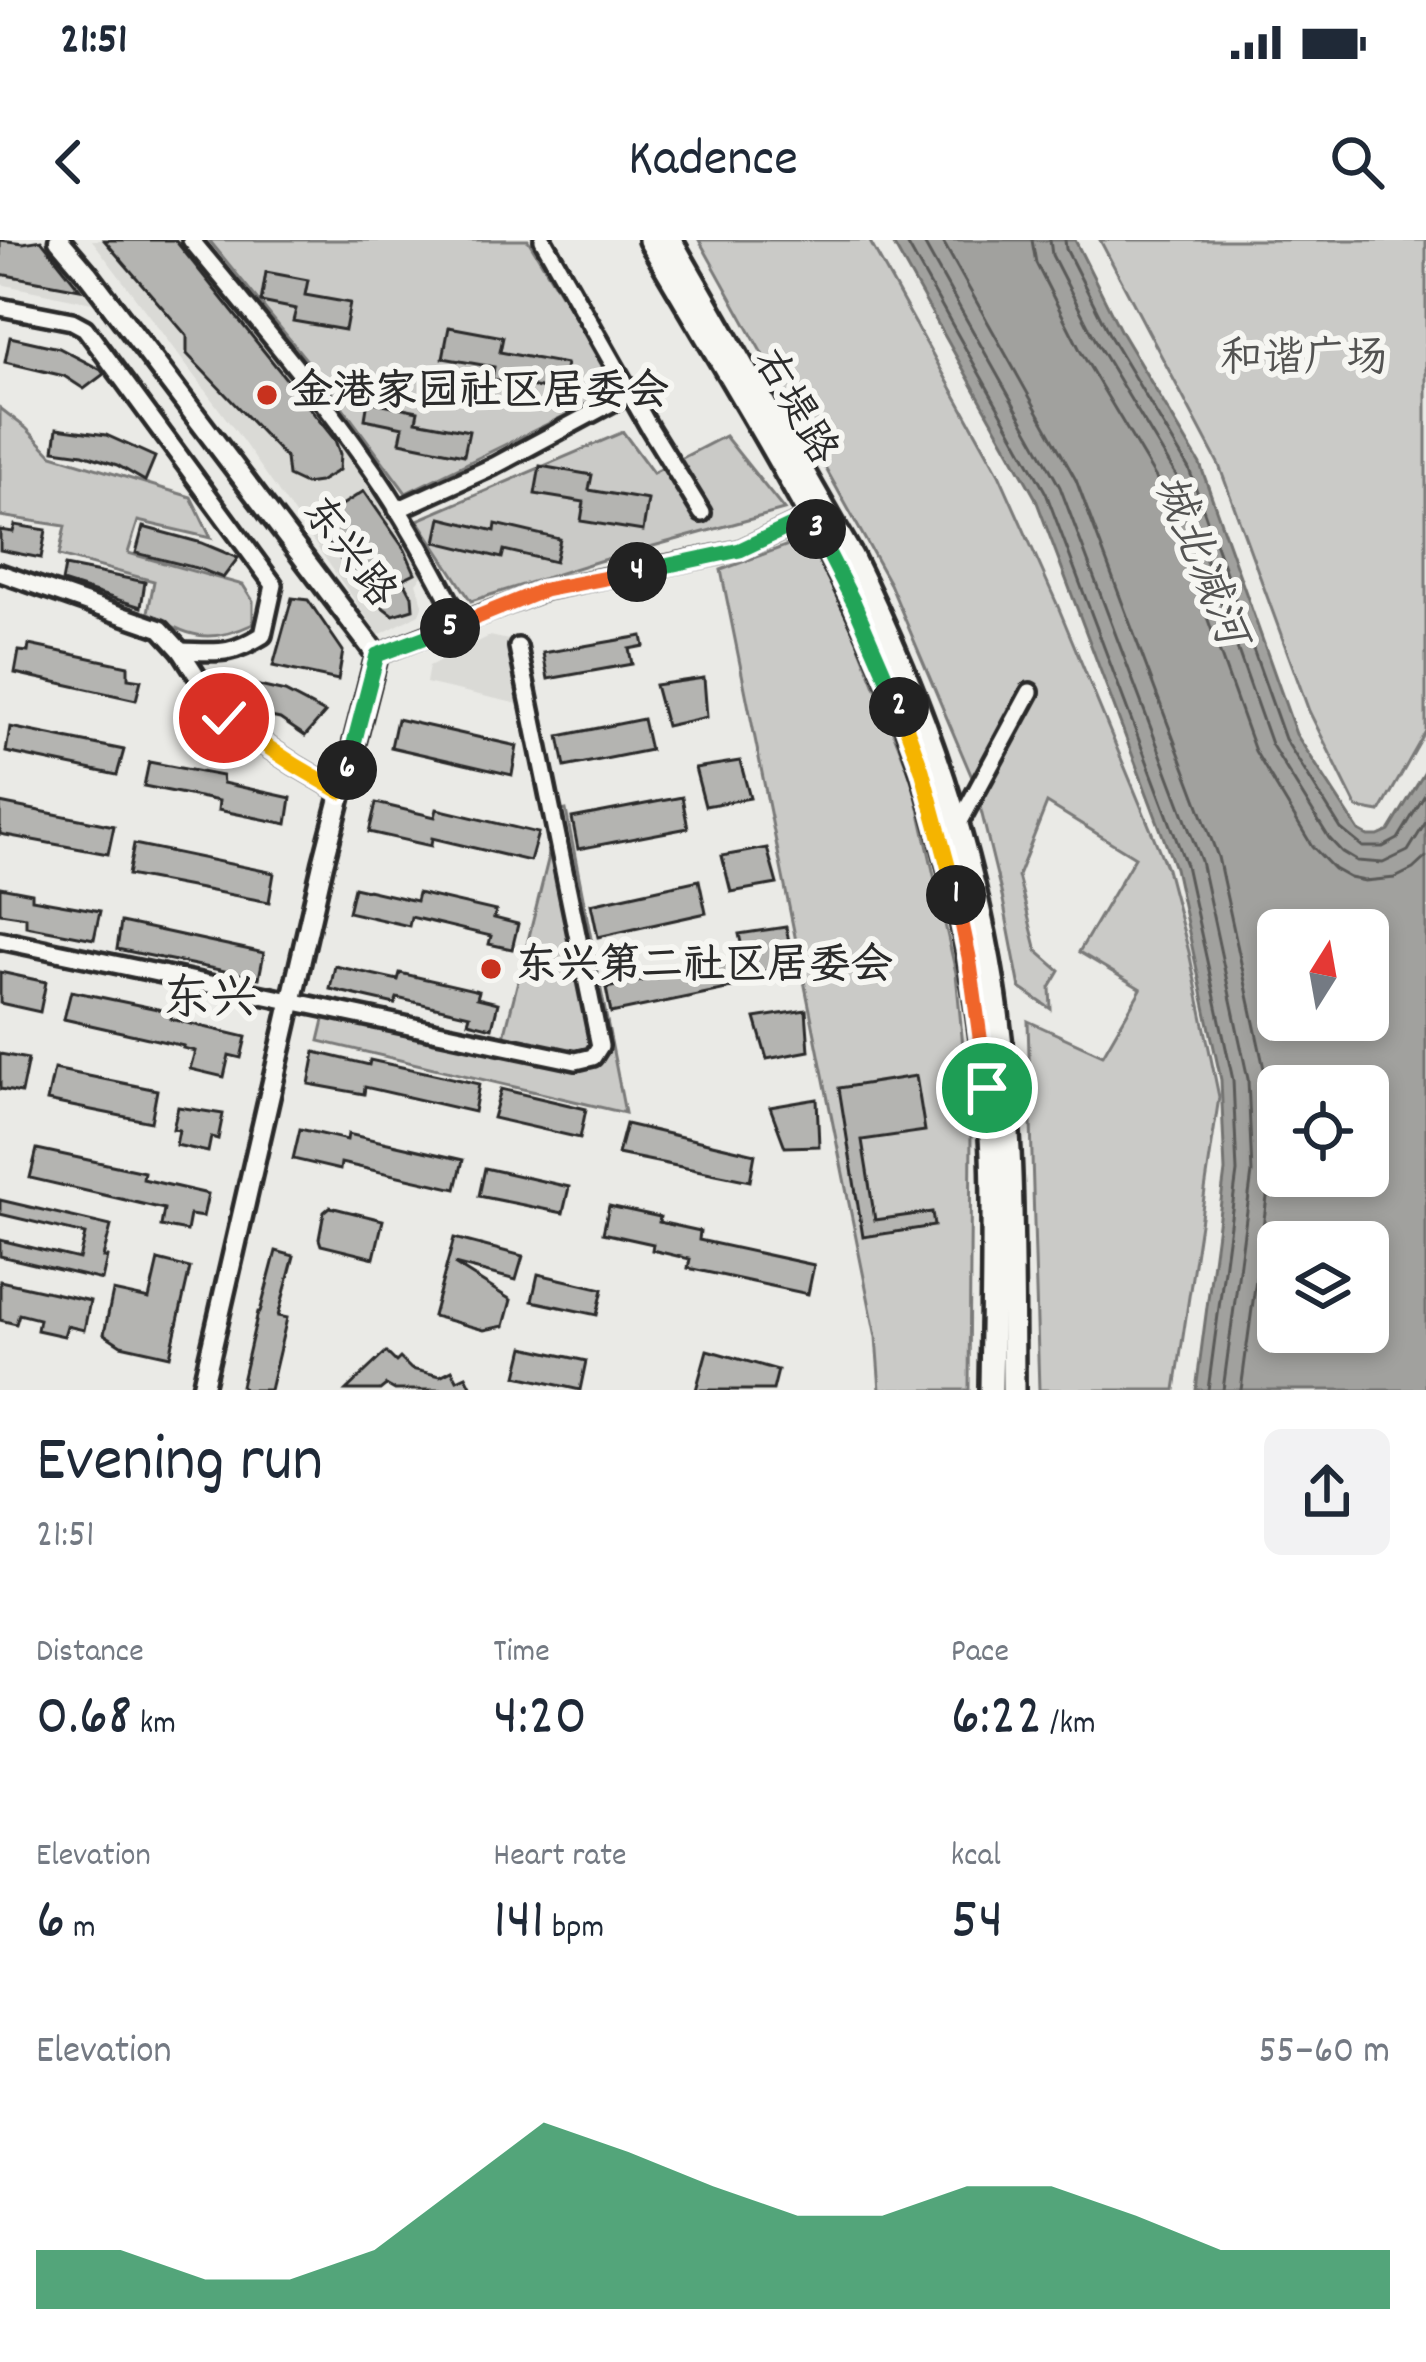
<!DOCTYPE html>
<html lang="en">
<head>
<meta charset="utf-8">
<style>
	:root { --surface:#fff; --page:#f2f2f3; --text:#1f2937; --muted:#747a83; --accent:#0b8043 }
	body { margin:0; font-family:Dekko,"LXGW WenKai TC",sans-serif; background:var(--page); color:var(--text); height:100vh; display:flex; flex-direction:column; font-size:45px; white-space:nowrap }
	* { box-sizing:border-box; margin:0 }
	p { font-size:39px; color:var(--muted) }
	.icon { flex:none; width:66px; height:66px; fill:none; stroke:currentColor; stroke-width:2; stroke-linecap:round; stroke-linejoin:round }
	.map { position:relative; height:1150px; overflow:hidden }
	.drawer { display:flex; flex-direction:column; background:var(--surface); flex:1 }
	.drawer>* { flex:none }
	.needle { width:78px; rotate:11deg }
	.fabs { position:absolute; left:1257px; top:669px; display:grid; gap:24px }
	.fabs a { display:grid; place-items:center; width:132px; height:132px; border-radius:18px; background:var(--surface); box-shadow:0 6px 18px #0003; font-size:60px }
	.pin { position:absolute; display:grid; place-items:center; width:102px; height:102px; color:#fff; margin:-51px; border:6px solid #fff; border-radius:50%; box-shadow:0 3px 12px #0007 }
	.km { position:absolute; width:60px; height:60px; margin:-30px; border-radius:50%; background:#222; color:#fff; font-size:33px; line-height:60px; text-align:center }
	.round { display:grid; place-items:center; flex:none; width:126px; height:126px; border-radius:18px; background:var(--page) }
	.headline { display:flex; align-items:center; justify-content:space-between; height:204px; padding:0 36px }
	h1 { font-size:66px; font-weight:600; line-height:90px }
	.figures { display:grid; grid-template-columns:repeat(3,1fr); gap:18px; height:204px; padding:12px 36px }
	.figures div { display:grid; align-content:center }
	.figures b { font-size:60px; font-weight:600 }
	.figures small { font-size:33px; font-weight:400 }
	.figures p { font-size:33px }
	.chart { height:336px; padding:24px 36px }
	.chart p { display:flex; justify-content:space-between }
	.chart svg { width:100%; height:216px; margin-top:12px; fill:var(--accent); opacity:.7 }
	.status { display:flex; justify-content:space-between; align-items:center; height:84px; padding:0 60px; background:var(--surface); direction:ltr }
	.status svg { height:33px; fill:currentColor }
	header { display:flex; justify-content:space-between; align-items:center; height:156px; padding:0 36px; background:var(--surface); font-size:54px; font-weight:600 }
	.map>svg:first-child { display:block }
	.built { fill:#dadad6 }
	.green { fill:#cacac7; stroke:#7a7a79; stroke-width:3 }
	.water { fill:#a1a19e; stroke:#727270; stroke-width:3; fill-rule:evenodd }
	.lines { fill:none; stroke-linecap:round; stroke-linejoin:round }
	.shore { stroke:#5a5a59; stroke-width:3 }
	.building { fill:#b4b4b1; stroke:#2b2b2b; stroke-width:3 }
	.minor-casing { stroke:#2b2b2b; stroke-width:24 }
	.tertiary-casing { stroke:#2b2b2b; stroke-width:27 }
	.secondary-casing { stroke:#2b2b2b; stroke-width:30 }
	.minor { stroke:#f6f6f2; stroke-width:15 }
	.tertiary { stroke:#f6f6f2; stroke-width:18 }
	.secondary { stroke:#f6f6f2; stroke-width:21 }
	.split-1-casing { stroke:#fff; stroke-width:24 }
	.split-2-casing { stroke:#fff; stroke-width:24 }
	.split-3-casing { stroke:#fff; stroke-width:24 }
	.split-4-casing { stroke:#fff; stroke-width:24 }
	.split-5-casing { stroke:#fff; stroke-width:24 }
	.split-6-casing { stroke:#fff; stroke-width:24 }
	.split-7-casing { stroke:#fff; stroke-width:24 }
	.split-1 { stroke:#f0652b; stroke-width:15 }
	.split-2 { stroke:#f5b400; stroke-width:15 }
	.split-3 { stroke:#22a559; stroke-width:15 }
	.split-4 { stroke:#22a559; stroke-width:15 }
	.split-5 { stroke:#f0652b; stroke-width:15 }
	.split-6 { stroke:#22a559; stroke-width:15 }
	.split-7 { stroke:#f5b400; stroke-width:15 }
	.poi-dot { fill:#c8321e; stroke:#f6f6f2; stroke-width:4.5 }
	.labels { text-anchor:middle; dominant-baseline:central; stroke-width:12; stroke-linejoin:round; paint-order:stroke }
	.park-label { font-size:42px; fill:#535352; stroke:#f6f6f2 }
	.poi-label { font-size:42px; font-weight:bold; fill:#2b2b2b; stroke:#f6f6f2; text-anchor:start }
	.street-label { font-size:42px; fill:#2b2b2b; stroke:#f6f6f2 }
	.water-label { font-size:45px; font-style:italic; fill:#545453; stroke:#f6f6f2 }
	.quarter-label { font-size:48px; fill:#2b2b2b; stroke:#f6f6f2 }
</style>
</head>
<body>
<div class="status"><b>21:51</b><svg viewBox="0 0 49 12"><path d="M0 12V9h3v3zM5 12V6h3v6zM10 12V3h3v9zM15 12V0h3v12zM26 1h20v11H26zM47 4h2v5h-2z"/></svg></div>
<header><svg class="icon" aria-label="back" viewBox="0 0 24 24"><path d="M15 5l-7 7 7 7"/></svg>Kadence<svg class="icon" aria-label="search" viewBox="0 0 24 24"><circle cx="10" cy="10" r="6"/><path d="M15 15l6 6"/></svg></header>
<div class="map">
<svg width="1426" height="1150" viewBox="0 0 1426 1150">
	<rect width="100%" height="100%" fill="#eaeae6"/>
	<filter id="ink" filterUnits="userSpaceOnUse"><feTurbulence type="fractalNoise" baseFrequency=".00833" numOctaves="2"/><feDisplacementMap in="SourceGraphic" scale="24" xChannelSelector="R" yChannelSelector="G"/><feConvolveMatrix kernelMatrix="1 2 1 2 8 2 1 2 1" color-interpolation-filters="sRGB"/></filter>
	<g filter="url(#ink)">
		<g class="built">
			<polygon points="0,0 42,0 92,63 0,44"/>
			<polygon points="92,0 179,0 249,86 346,213 387,272 425,333 416,343 423,364 419,374 379,395 237,193"/>
			<polygon points="490,396 513,401 523,465 426,443 429,426"/>
		</g>
		<g class="green">
			<polygon points="209,0 528,0 619,149 406,253 321,138"/>
			<polygon points="699,0 869,0 999,234 1057,364 1167,629 1189,712 1219,857 1175,1150 1039,1150 1028,781 1103,815 1141,749 1079,712 1135,617 1047,563 1018,636 1037,711 1060,731 1050,748 1051,769 1020,748 1003,660 974,542 890,344"/>
			<polygon points="1100,0 1426,0 1426,491 1380,572 1357,568 1309,471 1219,225"/>
			<path d="M0,168l26,20 26,27 139,42 20,41 -73,-17 -10,32 115,32 10,16v23c-45,21 -65,13 -105,-12l6,-31 -95,-25 6,-30 -65,-10z"/>
			<polygon points="623,192 653,233 725,196 784,270 599,321 471,361 418,280"/>
			<polygon points="812,296 834,343 913,542 956,733 971,891 969,1150 880,1150 876,1097 721,330"/>
			<polygon points="566,570 625,873 319,801 329,759 504,797 548,620 546,574"/>
		</g>
		<path class="water" d="M891,0h184l46,92 79,132 96,270 63,97 9,5h10l11,-5 37,-61v620h-230l29,-219 -4,-91 -46,-212 -140,-371zM1368,690v90h-90v-90zM1278,846h90v90h-90zM1278,1002h90v90h-90z"/>
		<g class="lines">
			<g class="shore">
				<polyline points="905,0 1046,253 1186,625 1233,840 1237,932 1208,1150"/>
				<polyline points="922,0 1060,247 1201,621 1248,839 1252,933 1223,1150"/>
				<polyline points="942,0 1076,240 1218,617 1266,838 1270,935 1241,1150"/>
				<polyline points="1032,0 1036,23 1081,112 1159,243 1255,511 1312,606 1334,629 1350,638 1365,641 1395,638 1413,629 1426,617"/>
				<polyline points="1050,0 1052,15 1098,105 1176,235 1271,504 1329,598 1342,612 1357,621 1383,623 1408,611 1426,582"/>
				<polyline points="1065,0 1066,9 1111,98 1189,229 1285,499 1341,589 1363,607 1383,607 1398,599 1426,553"/>
			</g>
		</g>
		<g class="building">
			<polygon points="0,0 23,3 41,0 80,49 0,34"/>
			<polygon points="104,0 175,0 335,200 340,214 339,230 319,242 305,244 288,236 286,218 187,114 187,96"/>
			<polygon points="266,32 308,40 305,55 350,63 345,90 293,81 296,69 261,62"/>
			<polygon points="449,87 503,97 500,112 566,124 561,152 492,139 494,127 443,118"/>
			<polygon points="10,97 59,108 101,130 104,134 84,149 64,136 5,122"/>
			<polygon points="368,161 418,171 416,181 469,191 464,215 400,202 403,187 365,179"/>
			<polygon points="57,188 106,195 155,217 145,241 117,225 83,214 54,210"/>
			<polygon points="540,226 592,235 589,250 648,260 643,291 581,281 584,262 535,254"/>
			<polygon points="364,251 405,310 415,333 403,339 412,356 413,369 393,375 374,361 312,284"/>
			<polygon points="441,278 495,291 496,284 560,299 555,322 504,310 502,318 436,302"/>
			<polygon points="15,285 46,290 41,318 0,310 0,290 13,292"/>
			<polygon points="143,287 202,303 238,318 223,338 200,329 136,313"/>
			<polygon points="65,326 145,342 141,367 62,342"/>
			<polygon points="292,358 308,360 343,411 338,440 273,426"/>
			<polygon points="642,396 644,406 629,409 632,424 548,439 543,413"/>
			<polygon points="29,405 128,426 128,438 141,440 136,460 15,433 19,411 28,412"/>
			<polygon points="704,438 707,477 666,486 655,445"/>
			<polygon points="238,441 285,452 325,473 305,496 280,479 233,469"/>
			<polygon points="397,479 517,506 512,535 391,507"/>
			<polygon points="643,479 650,510 565,527 559,496"/>
			<polygon points="10,487 124,510 117,535 6,512"/>
			<polygon points="740,521 750,558 705,566 695,528"/>
			<polygon points="149,522 222,536 223,543 291,558 287,584 218,570 219,561 144,546"/>
			<polygon points="682,557 688,588 578,609 572,578"/>
			<polygon points="0,563 114,586 108,614 0,594"/>
			<polygon points="376,563 435,577 437,569 538,593 530,621 432,598 431,606 369,592"/>
			<polygon points="134,604 274,633 269,662 128,635"/>
			<polygon points="767,608 777,644 731,652 722,616"/>
			<polygon points="699,640 706,673 598,697 591,664"/>
			<polygon points="0,647 32,653 32,659 100,671 94,699 26,686 26,677 0,673"/>
			<polygon points="354,647 416,661 418,653 496,671 494,678 518,684 512,709 489,704 491,696 411,677 409,686 348,672"/>
			<polygon points="121,682 264,713 259,738 117,709"/>
			<polygon points="786,687 794,726 729,738 731,748 611,773 606,748 745,720 739,694"/>
			<polygon points="335,726 398,740 400,733 479,751 477,758 498,763 492,788 468,782 470,775 397,758 395,764 330,749"/>
			<polygon points="0,732 46,742 40,772 0,763"/>
			<polygon points="71,751 172,772 171,779 246,797 241,818 229,815 224,837 190,829 195,811 183,808 184,806 64,779"/>
			<polygon points="806,770 809,811 767,819 755,778"/>
			<polygon points="315,812 369,825 370,820 479,844 474,872 365,847 364,854 309,844"/>
			<polygon points="0,814 28,819 21,853 0,849"/>
			<polygon points="54,829 157,850 151,882 47,861"/>
			<polygon points="916,836 925,891 862,900 875,980 932,972 934,986 863,997 839,848"/>
			<polygon points="501,849 586,869 580,898 493,878"/>
			<polygon points="817,859 819,906 785,907 770,867"/>
			<polygon points="178,867 223,874 218,899 211,897 208,912 176,905 179,890 173,889"/>
			<polygon points="626,884 755,914 750,941 618,914"/>
			<polygon points="300,889 347,900 348,894 463,920 456,949 341,923 340,930 293,919"/>
			<polygon points="37,909 144,932 143,939 208,954 203,977 190,975 187,991 161,986 164,969 30,938"/>
			<polygon points="485,928 569,947 563,973 479,956"/>
			<polygon points="0,960 111,986 103,1017 107,1017 102,1040 0,1016 0,1000 79,1019 85,994 0,974"/>
			<polygon points="609,966 660,977 659,982 700,991 699,1000 814,1025 808,1054 688,1028 690,1019 652,1010 653,1004 603,993"/>
			<polygon points="330,967 383,980 374,1018 321,1005 319,999 324,972"/>
			<polygon points="454,998 523,1016 516,1040 454,1024 511,1060 504,1086 484,1090 433,1076"/>
			<polygon points="276,1011 294,1016 278,1076 287,1078 270,1150 244,1150 241,1146 258,1072 260,1072"/>
			<polygon points="158,1020 190,1028 170,1116 121,1105 104,1094 113,1051 149,1059"/>
			<polygon points="538,1034 603,1049 597,1075 532,1061"/>
			<polygon points="0,1041 90,1061 84,1090 67,1086 64,1096 37,1090 39,1079 19,1074 16,1084 0,1080"/>
			<polygon points="524,1107 586,1121 580,1150 517,1136"/>
			<polygon points="707,1110 778,1130 773,1150 696,1150"/>
			<polygon points="386,1112 396,1122 400,1118 411,1129 440,1136 452,1130 457,1140 466,1136 473,1150 395,1150 386,1145 380,1150 346,1150"/>
		</g>
		<g class="lines">
			<defs>
				<g id="minor">
					<path d="M191,0c59,71 119,142 172,217 38,52 69,109 98,166"/>
					<polyline points="543,0 649,187 702,273"/>
					<path d="M0,67l72,14 13,7 189,257 -11,50c-34,21 -44,17 -82,16"/>
					<polyline points="397,270 494,226 630,153"/>
					<polyline points="0,333 161,389 181,411 224,478 295,525 341,552"/>
					<polyline points="377,415 545,350 740,310 810,277"/>
					<polyline points="957,587 1030,452"/>
					<polyline points="0,700 576,821 593,817 600,806 518,407"/>
				</g>
				<polyline id="tertiary" points="59,0 87,33 377,415 323,624 202,1150"/>
				<g id="secondary">
					<path d="M650,0c99,171 212,342 273,532 39,123 63,253 69,382 3,79 0,158 -1,236"/>
					<path d="M670,0l181,316c63,127 113,265 138,405 25,141 23,286 24,429"/>
				</g>
			</defs>
			<use href="#minor" class="minor-casing"/>
			<use href="#tertiary" class="tertiary-casing"/>
			<use href="#secondary" class="secondary-casing"/>
			<use href="#minor" class="minor"/>
			<use href="#tertiary" class="tertiary"/>
			<use href="#secondary" class="secondary"/>
		</g>
	</g>
	<g class="lines" filter="url(#ink)">
		<defs>
			<polyline id="split-1" points="956,655 969,717 987,848"/>
			<polyline id="split-2" points="899,467 922,530 956,655"/>
			<polyline id="split-3" points="816,289 854,363 899,467"/>
			<polyline id="split-4" points="637,332 740,310 810,277 816,289"/>
			<polyline id="split-5" points="450,388 544,350 637,332"/>
			<polyline id="split-6" points="347,530 377,415 450,388"/>
			<polyline id="split-7" points="224,478 295,525 341,552 347,530"/>
		</defs>
		<use href="#split-1" class="split-1-casing"/>
		<use href="#split-2" class="split-2-casing"/>
		<use href="#split-3" class="split-3-casing"/>
		<use href="#split-4" class="split-4-casing"/>
		<use href="#split-5" class="split-5-casing"/>
		<use href="#split-6" class="split-6-casing"/>
		<use href="#split-7" class="split-7-casing"/>
		<use href="#split-1" class="split-1"/>
		<use href="#split-2" class="split-2"/>
		<use href="#split-3" class="split-3"/>
		<use href="#split-4" class="split-4"/>
		<use href="#split-5" class="split-5"/>
		<use href="#split-6" class="split-6"/>
		<use href="#split-7" class="split-7"/>
	</g>
	<g class="poi-dot">
		<circle cx="267" cy="155" r="12"/>
		<circle cx="491" cy="729" r="12"/>
	</g>
	<g class="labels">
		<g class="park-label">
			<text x="1304" y="122">和谐广场</text>
		</g>
		<g class="poi-label">
			<text x="291" y="155">金港家园社区居委会</text>
			<text x="515" y="729">东兴第二社区居委会</text>
		</g>
		<g class="street-label">
			<text transform="translate(792 168) rotate(60)">右堤路</text>
			<text transform="translate(346 314) rotate(53)">东兴路</text>
		</g>
		<g class="water-label">
			<text transform="translate(1197 321) rotate(68)">城北减河</text>
		</g>
		<g class="quarter-label">
			<text x="210" y="762">东兴</text>
		</g>
	</g>
</svg>
<div class="fabs">
<a><svg class="needle" viewBox="-14 -14 28 28"><path d="M0-13l5 13h-10z" fill="#e53935"/><path d="M0 13l5-13h-10z" fill="#747a83"/></svg></a>
<a><svg class="icon" aria-label="locate" viewBox="0 0 24 24"><circle cx="12" cy="12" r="6"/><path d="M12 2v4M12 18v4M2 12h4M18 12h4"/></svg></a>
<a><svg class="icon" aria-label="layers" viewBox="0 0 24 24"><path d="M12 4l9 5-9 5-9-5zM3 14l9 5 9-5"/></svg></a>
</div>
<div class="pin" style="left:987px;top:848px;background:#1e9e55"><svg class="icon" aria-label="arrive" viewBox="0 0 24 24"><path d="M6 21V4h12l-3 4 3 4H6"/></svg></div>
<div class="pin" style="left:224px;top:478px;background:#d93025"><svg class="icon" aria-label="check" viewBox="0 0 24 24"><path d="M5 12l5 5 9-10"/></svg></div>
<b class="km" style="left:956px;top:655px">1</b>
<b class="km" style="left:899px;top:467px">2</b>
<b class="km" style="left:816px;top:289px">3</b>
<b class="km" style="left:637px;top:332px">4</b>
<b class="km" style="left:450px;top:388px">5</b>
<b class="km" style="left:347px;top:530px">6</b>
</div>
<section class="drawer">
<div class="headline"><div><h1>Evening run</h1><p>21:51</p></div><a class="round"><svg class="icon" aria-label="share" viewBox="0 0 24 24"><path d="M12 15V3M7 8l5-5 5 5M5 13v7h14v-7"/></svg></a></div>
<div class="figures">
<div><p>Distance</p><b>0.68<small> km</small></b></div>
<div><p>Time</p><b>4:20</b></div>
<div><p>Pace</p><b>6:22<small> /km</small></b></div>
</div>
<div class="figures">
<div><p>Elevation</p><b>6<small> m</small></b></div>
<div><p>Heart rate</p><b>141<small> bpm</small></b></div>
<div><p>kcal</p><b>54</b></div>
</div>
<div class="chart"><p><span>Elevation</span>55–60 m</p>
<svg viewBox="0 0 160 44" preserveAspectRatio="none"><path d="M0 44V32L10 32L20 38L30 38L40 32L50 19L60 6L70 12L80 19L90 25L100 25L110 19L120 19L130 25L140 32L150 32L160 32V44z"/></svg>
</div>
</section>
</body>
</html>
